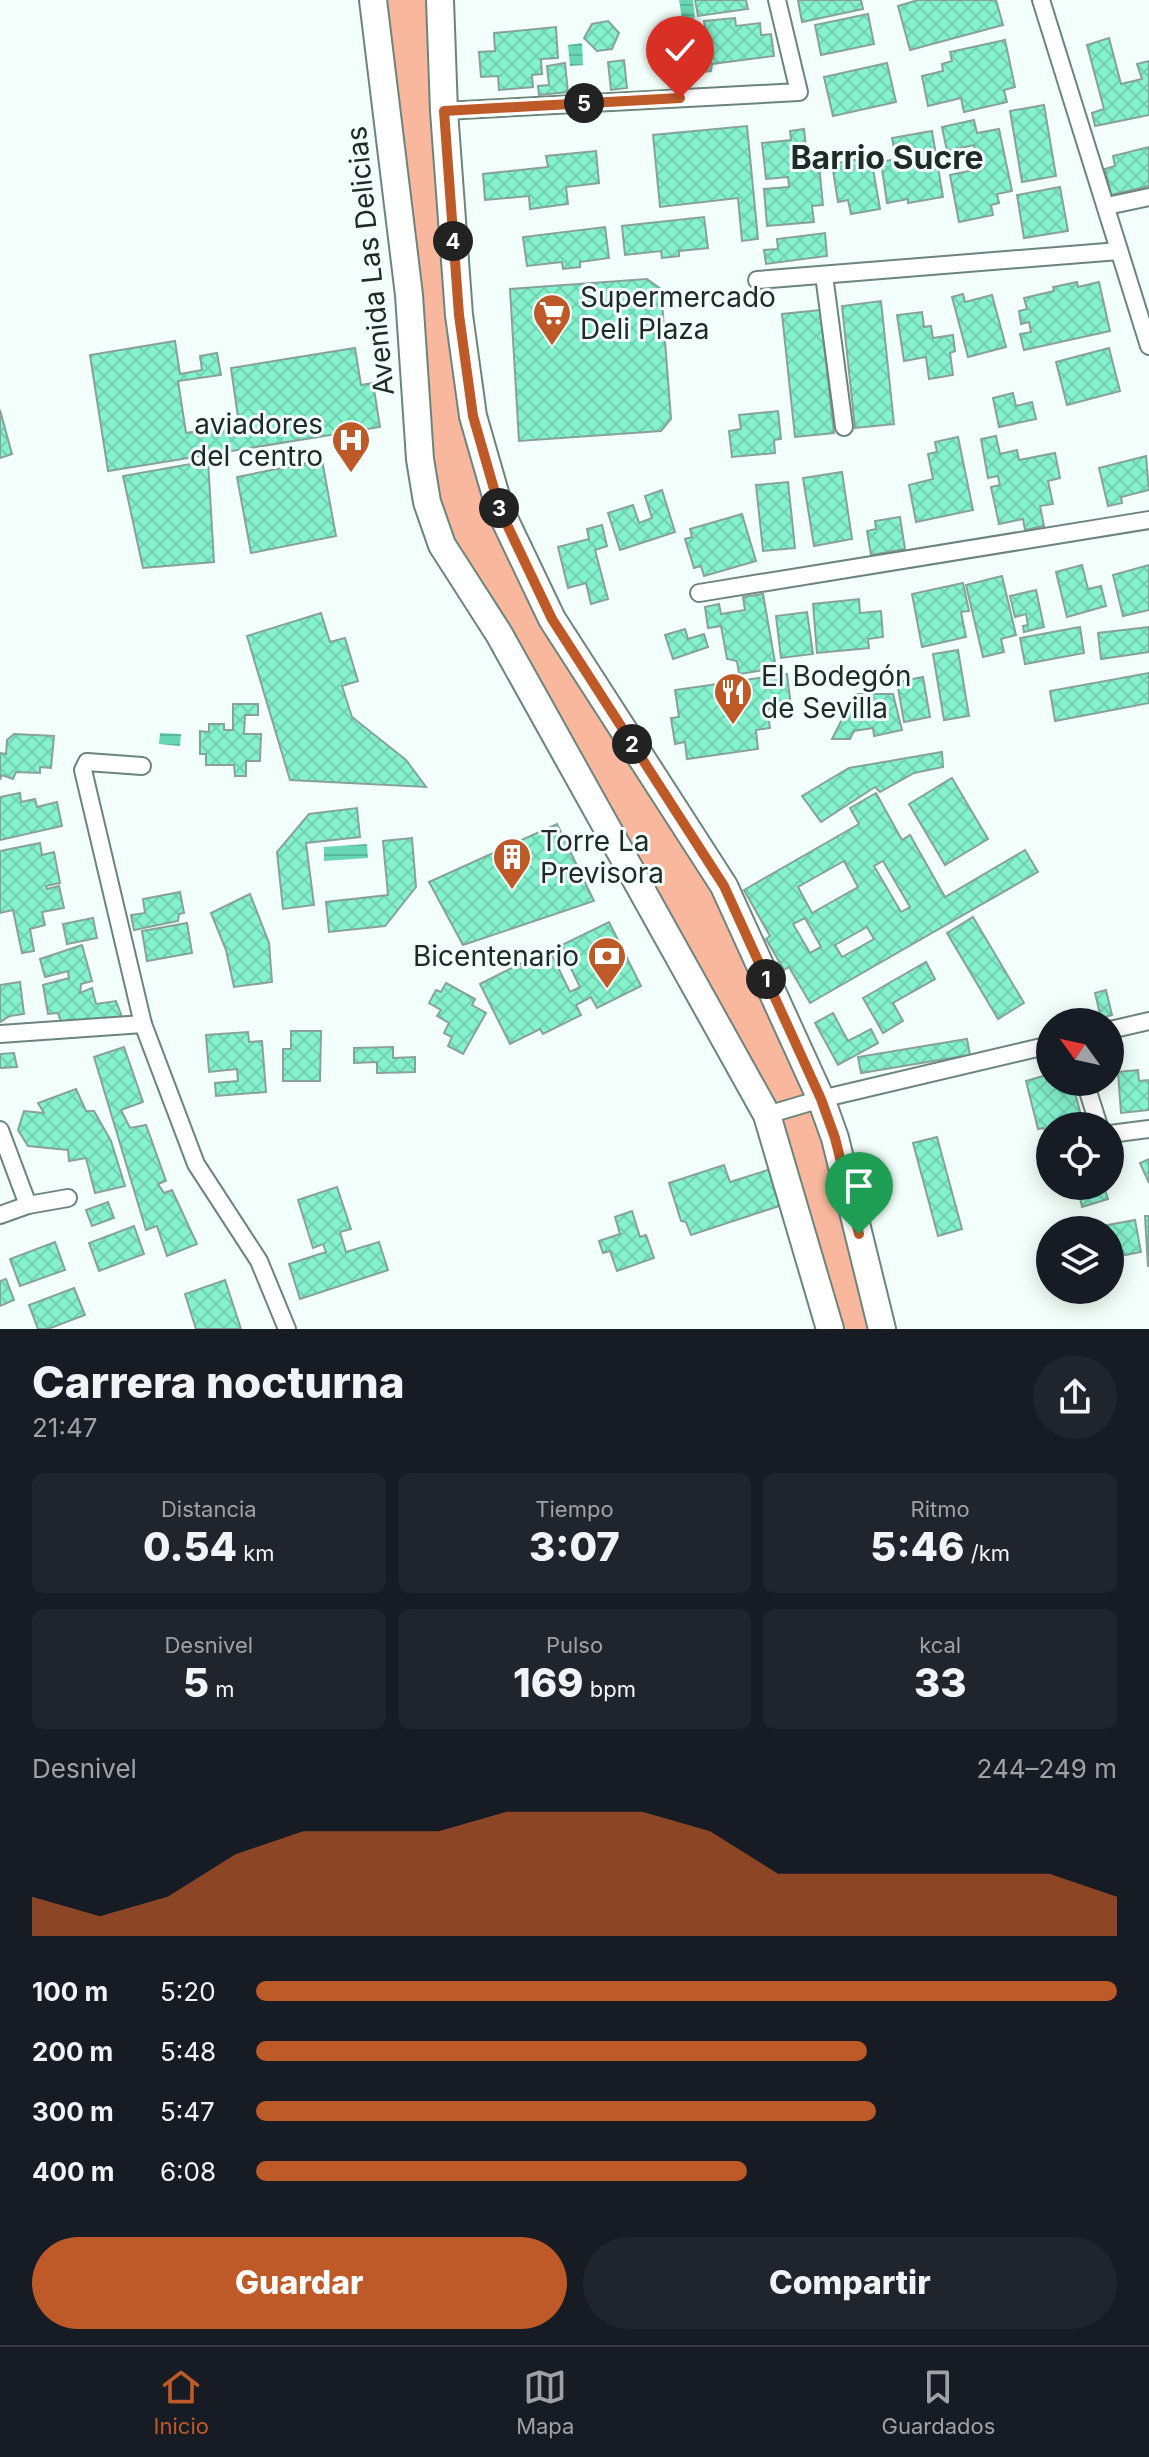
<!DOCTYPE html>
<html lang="es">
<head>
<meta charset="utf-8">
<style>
	:root { --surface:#171b24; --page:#20242c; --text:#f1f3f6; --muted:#9ea1a6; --line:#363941; --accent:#be5928 }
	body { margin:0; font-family:Inter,sans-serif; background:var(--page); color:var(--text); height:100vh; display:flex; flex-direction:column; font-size:30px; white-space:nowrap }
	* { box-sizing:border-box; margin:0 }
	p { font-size:26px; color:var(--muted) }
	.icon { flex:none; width:44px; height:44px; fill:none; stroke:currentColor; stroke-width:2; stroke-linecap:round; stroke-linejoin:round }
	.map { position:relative; height:1329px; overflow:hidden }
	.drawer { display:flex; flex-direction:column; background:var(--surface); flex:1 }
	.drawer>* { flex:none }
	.needle { width:52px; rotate:303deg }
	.controls { position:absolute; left:1036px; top:1008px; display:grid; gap:16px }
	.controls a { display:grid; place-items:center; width:88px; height:88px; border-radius:50%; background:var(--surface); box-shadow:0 4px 20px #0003; font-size:40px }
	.pin { position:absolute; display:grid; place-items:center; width:68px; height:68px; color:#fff; margin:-82px -34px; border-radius:50% 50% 50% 0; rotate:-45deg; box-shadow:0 0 8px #0007 }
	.pin .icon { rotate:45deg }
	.km { position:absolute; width:40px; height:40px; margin:-20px; border-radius:50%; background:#222; color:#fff; font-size:22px; line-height:40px; text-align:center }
	.round { display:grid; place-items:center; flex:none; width:84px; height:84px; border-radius:42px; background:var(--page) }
	.headline { display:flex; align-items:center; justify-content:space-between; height:136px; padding:0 32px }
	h1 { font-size:44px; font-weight:800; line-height:60px }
	.metrics { display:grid; grid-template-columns:repeat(3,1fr); gap:12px; height:136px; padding:8px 32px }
	.metrics div { display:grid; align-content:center; border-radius:12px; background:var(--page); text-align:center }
	.metrics b { font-size:40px; font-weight:800 }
	.metrics small { font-size:22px; font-weight:400 }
	.metrics p { font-size:22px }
	.chart { height:224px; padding:16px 32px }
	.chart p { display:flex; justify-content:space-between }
	.chart svg { width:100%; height:144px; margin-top:8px; fill:var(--accent); opacity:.7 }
	.cta { display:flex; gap:16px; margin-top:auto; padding:16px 32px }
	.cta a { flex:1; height:92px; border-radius:48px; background:var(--accent); color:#fff; font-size:32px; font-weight:800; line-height:92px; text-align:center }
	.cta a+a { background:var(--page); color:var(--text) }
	ul { padding:0 32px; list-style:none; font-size:26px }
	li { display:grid; grid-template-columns:128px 96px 1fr; align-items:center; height:60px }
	li i { height:20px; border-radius:10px; background:var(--accent) }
	.tabs { display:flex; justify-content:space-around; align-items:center; height:112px; border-top:2px solid var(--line); background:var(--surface); font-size:22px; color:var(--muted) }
	.tabs a { display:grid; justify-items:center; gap:4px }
	.tabs .on { color:var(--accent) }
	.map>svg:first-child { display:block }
	.park { fill:#f9b89d }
	.water { fill:url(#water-rules) }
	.building { fill:url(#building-cross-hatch); stroke:#87a298; stroke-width:2; fill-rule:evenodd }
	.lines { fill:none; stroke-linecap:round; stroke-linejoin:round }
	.street-casing { stroke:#6c857b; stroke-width:20 }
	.primary-casing { stroke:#6c857b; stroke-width:30 }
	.street { stroke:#fff; stroke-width:16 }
	.primary { stroke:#fff; stroke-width:26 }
	.route-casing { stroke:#fff; stroke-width:16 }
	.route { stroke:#be5928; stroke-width:10 }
	.labels { text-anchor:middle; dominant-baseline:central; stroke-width:6; stroke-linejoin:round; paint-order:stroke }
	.street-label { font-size:28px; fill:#202b27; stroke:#f3fffa }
	.poi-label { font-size:28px; fill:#202b27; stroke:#f3fffa; text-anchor:start }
	.quarter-label { font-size:32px; font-weight:bold; fill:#202b27; stroke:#f3fffa }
</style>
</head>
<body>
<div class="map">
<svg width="1149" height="1329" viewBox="0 0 1149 1329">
	<defs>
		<pattern id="water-rules" width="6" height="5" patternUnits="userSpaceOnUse" patternTransform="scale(2)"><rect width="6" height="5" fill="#67d6b2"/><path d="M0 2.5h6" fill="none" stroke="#59b899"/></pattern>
		<pattern id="building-cross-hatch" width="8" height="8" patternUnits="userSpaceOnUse" patternTransform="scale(2)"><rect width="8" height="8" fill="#84f2cd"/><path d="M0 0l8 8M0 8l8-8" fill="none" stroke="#72d0b0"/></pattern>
	</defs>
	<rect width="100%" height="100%" fill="#f3fffa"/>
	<polygon class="park" points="373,0 440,0 472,413 500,510 724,886 820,1099 882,1329 830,1329 767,1115 442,545"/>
	<g class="water">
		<polygon points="679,0 693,0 695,18 682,19"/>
		<polygon points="582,43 583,65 570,66 568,45"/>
		<polygon points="160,733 181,734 180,746 159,744"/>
		<polygon points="367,844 368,858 324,861 324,847"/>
	</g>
	<g class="building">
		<polygon points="695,0 746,0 748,9 698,16"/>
		<polygon points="798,0 861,0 863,9 802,22"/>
		<polygon points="918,0 996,0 1003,25 910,50 898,6"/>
		<polygon points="868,14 874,44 821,55 815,25"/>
		<polygon points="735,18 736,26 760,23 761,35 771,34 774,56 712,64 711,71 694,73 689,29 705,27 704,21"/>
		<polygon points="608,21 619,33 612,49 597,51 584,38 592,24"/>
		<polygon points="556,27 558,58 541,59 542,74 532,75 533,87 499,90 498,76 481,77 479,52 495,51 494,33"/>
		<polygon points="1109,38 1121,84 1142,79 1137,64 1149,61 1149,115 1095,126 1092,113 1104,109 1087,45"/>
		<polygon points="1005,40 1015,87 1004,90 1007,102 964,112 961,98 928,106 922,76 943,71 942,64 952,61 950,52"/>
		<polygon points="624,60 627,88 611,90 608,62"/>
		<polygon points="565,63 568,92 539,95 538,86 549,85 547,66"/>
		<polygon points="887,63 896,102 833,116 824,77"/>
		<polygon points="1044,105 1056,176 1022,182 1010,111"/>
		<polygon points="974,120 977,133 999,129 1012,191 997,194 999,203 991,205 993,215 959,222 950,175 978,169 974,145 947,151 942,127"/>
		<polygon points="747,126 758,239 742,241 738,198 660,207 653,135"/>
		<polygon points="804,129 807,156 818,155 823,205 812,206 814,222 767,226 764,189 789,187 788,177 766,179 762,143 791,140 790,131"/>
		<polygon points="932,131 943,197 908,203 908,199 887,203 881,162 896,159 892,138"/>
		<polygon points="1149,147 1149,186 1111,195 1105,169 1115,166 1113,156"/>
		<polygon points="596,151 599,183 566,187 568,204 530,209 529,196 485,200 483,174 548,167 546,156"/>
		<polygon points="871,157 880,209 851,214 848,200 838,202 832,164"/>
		<polygon points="1060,187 1068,231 1024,238 1017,195"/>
		<polygon points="704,217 708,248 679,251 679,256 662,258 661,251 625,255 622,226"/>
		<polygon points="605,227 609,258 580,262 580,267 563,269 562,262 527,266 523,237"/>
		<polygon points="825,233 827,256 766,264 764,250 778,249 777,239"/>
		<polygon points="647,279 661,289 671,419 661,431 519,441 510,289"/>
		<polygon points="1077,282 1078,287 1099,282 1110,331 1024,350 1020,334 1031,332 1029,322 1021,324 1019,311 1027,309 1024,298 1054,291 1053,287"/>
		<polygon points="963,294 965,302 992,295 1006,347 968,357 952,297"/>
		<polygon points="881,301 894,424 855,428 842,306"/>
		<polygon points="820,310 834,433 795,437 782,314"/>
		<polygon points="922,312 924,327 931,326 933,338 953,335 955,351 950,353 953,375 929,379 926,357 904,361 897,315"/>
		<polygon points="175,341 180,374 202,370 200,356 217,353 221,375 178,381 186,433 239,424 231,368 355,348 361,385 373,383 380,427 108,471 90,355"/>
		<polygon points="1109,348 1120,391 1067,405 1056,362"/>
		<polygon points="1013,393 1016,406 1032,402 1036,419 999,427 993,398"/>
		<polygon points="0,410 12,454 0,458"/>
		<polygon points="778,411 781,439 774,440 775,453 732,457 729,431 741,429 739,415"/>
		<polygon points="996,436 1000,454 1017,450 1019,460 1055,453 1060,478 1048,481 1053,504 1040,506 1044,526 1025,530 1023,519 999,524 991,487 1000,485 998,476 988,478 981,439"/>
		<polygon points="958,437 973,510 916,522 909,485 933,479 928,454 937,452 935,442"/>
		<polygon points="1146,456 1149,490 1121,497 1122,503 1108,506 1099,468"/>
		<polygon points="322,460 336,536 251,553 237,477"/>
		<polygon points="208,461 214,562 143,568 123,476"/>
		<polygon points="842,472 852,539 814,546 803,478"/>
		<polygon points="788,482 795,548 763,551 756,485"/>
		<polygon points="662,490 675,532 620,550 608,513 633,505 639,523 652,518 645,496"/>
		<polygon points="742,514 756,561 704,576 701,566 694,568 685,539 692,537 690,529"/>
		<polygon points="900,517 905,549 871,555 867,531 876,529 875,521"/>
		<polygon points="602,525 607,546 595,550 608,599 591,604 586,583 568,588 558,547 589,539 587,529"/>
		<polygon points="1082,565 1088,589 1101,586 1106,606 1067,617 1056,572"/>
		<polygon points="1149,565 1149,610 1123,616 1113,575"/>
		<polygon points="1002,576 1016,635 1001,639 1004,652 983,657 966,585"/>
		<polygon points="963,583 969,611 961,612 966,637 922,647 912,594"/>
		<polygon points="1036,590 1044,627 1024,632 1023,626 1028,625 1026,614 1015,617 1010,596"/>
		<polygon points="763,594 776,668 739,674 737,661 727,659 721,626 708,628 705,607 719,604 721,614 745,610 743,597"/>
		<polygon points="859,599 860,613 881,611 883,637 868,639 869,648 817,653 813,604"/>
		<polygon points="807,612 813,654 781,658 776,616"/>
		<polygon points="321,613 330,642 345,638 358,681 342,686 352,717 406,760 426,787 290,780 247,636"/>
		<polygon points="1080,627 1084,653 1025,664 1020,638"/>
		<polygon points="1149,627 1149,652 1101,659 1098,633"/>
		<polygon points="685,629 688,639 704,634 708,647 673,659 665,635"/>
		<polygon points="958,650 969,716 944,720 933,654"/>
		<polygon points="1149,673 1149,703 1055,721 1050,691"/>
		<polygon points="787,674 791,706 767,709 770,728 756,730 758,749 687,759 685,742 675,744 671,718 679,717 675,690"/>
		<polygon points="923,677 930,717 904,722 897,682"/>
		<polygon points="855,694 893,694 902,730 874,736 873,728 854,731 850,739 832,739"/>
		<polygon points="233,704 258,704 258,715 245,715 244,734 261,734 260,761 246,761 246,776 235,776 234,765 206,765 206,754 200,754 200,731 209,732 209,724 224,724 224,730 233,730"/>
		<polygon points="14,734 54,736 51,768 40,767 40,773 16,772 13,779 2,775 0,780 0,753 6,754 7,740"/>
		<polygon points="942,752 943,767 914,773 880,792 875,787 821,822 802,796 849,768"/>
		<polygon points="952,778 988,839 945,865 909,804"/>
		<polygon points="20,793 21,802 35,799 37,807 57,802 62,826 0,840 0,797"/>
		<path d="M876,793l26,47 8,-5 35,62 80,-47 13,22 -228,131 -21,-36 -5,3 -18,-31 4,-3 -26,-46 115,-66 -9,-16zM844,861l14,26 -46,26 -14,-26zM883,861l27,46 -9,5 -27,-46zM805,918l16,29 -11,6 -17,-29zM867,927l7,12 -32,18 -7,-12z"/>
		<polygon points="357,808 360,837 306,843 314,905 283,909 277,852 309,814"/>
		<polygon points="557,824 594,901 463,945 429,882"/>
		<polygon points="412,838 416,887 385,926 329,932 326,902 388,895 383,841"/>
		<polygon points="40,843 42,855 54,852 60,883 46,886 47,889 59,886 64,908 42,912 45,925 30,929 34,951 22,953 13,910 0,913 0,851"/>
		<polygon points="180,892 184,913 179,914 178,921 134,930 131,915 145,913 143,899"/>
		<polygon points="250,894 269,943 272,982 234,987 226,950 211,913"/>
		<polygon points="973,917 1024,1003 998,1019 947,933"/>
		<polygon points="93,918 97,938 67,944 63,924"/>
		<polygon points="609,922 641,986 597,1008 591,997 576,1005 581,1015 543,1034 540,1029 510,1044 480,984 549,949 570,992 580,987 560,946"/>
		<polygon points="187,923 192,953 147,961 142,931"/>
		<polygon points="82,945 92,981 81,984 80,993 92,988 96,1004 116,1001 122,1017 61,1022 58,1013 48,1014 43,985 69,978 68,971 45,977 40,959"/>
		<polygon points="926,962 935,979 893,1003 903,1021 883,1033 863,998"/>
		<polygon points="20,982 24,1014 10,1016 0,1022 0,985"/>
		<polygon points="446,983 475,999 472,1005 486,1013 463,1054 448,1046 452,1037 444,1033 449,1023 437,1016 441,1010 429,1003 436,990 441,992"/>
		<polygon points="1106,990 1112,1015 1101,1018 1095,993"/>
		<polygon points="833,1013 848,1041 871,1029 878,1043 838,1065 815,1023"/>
		<polygon points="291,1031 321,1031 320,1081 283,1081 283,1049 291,1049"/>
		<polygon points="248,1032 249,1042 262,1041 266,1092 216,1096 215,1083 238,1081 237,1069 209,1072 206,1035"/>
		<polygon points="967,1039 970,1055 861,1073 858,1057"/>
		<polygon points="124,1047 143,1102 121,1110 130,1128 146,1125 166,1181 158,1184 164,1193 172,1190 197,1244 167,1256 157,1226 146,1230 94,1057"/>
		<polygon points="393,1047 393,1058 415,1057 415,1072 377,1073 377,1062 354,1063 354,1048"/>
		<polygon points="14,1053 17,1067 0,1068 0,1054"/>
		<polygon points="1138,1070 1139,1081 1149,1080 1149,1110 1121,1113 1118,1072"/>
		<polygon points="1050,1074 1050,1082 1072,1082 1084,1126 1050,1126 1049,1146 1044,1128 1038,1129 1026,1081"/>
		<polygon points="76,1089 86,1111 94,1111 111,1141 125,1186 95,1193 86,1158 69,1161 68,1150 28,1146 18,1130 24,1111 44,1113 38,1103"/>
		<polygon points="937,1137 962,1229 938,1236 913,1143"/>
		<polygon points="1149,1159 1149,1183 1140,1163"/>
		<polygon points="724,1165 730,1182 774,1168 785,1204 691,1235 686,1222 681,1221 669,1183"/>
		<polygon points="1071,1186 1104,1186 1108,1199 1082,1207 1079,1193 1072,1193"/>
		<polygon points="337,1187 351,1229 340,1232 346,1252 379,1242 388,1270 300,1299 289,1264 326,1252 323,1244 313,1248 298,1200"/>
		<polygon points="108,1202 114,1218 92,1226 86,1210"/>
		<polygon points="632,1211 640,1237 646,1235 654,1258 617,1271 610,1251 603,1253 599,1241 620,1234 615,1217"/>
		<polygon points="1145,1216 1149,1216 1148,1267"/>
		<polygon points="1135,1220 1141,1252 1110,1258 1110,1230 1080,1230"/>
		<polygon points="134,1226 144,1254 99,1271 89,1243"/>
		<polygon points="55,1242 65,1270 20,1286 10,1259"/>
		<polygon points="6,1279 14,1300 0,1306 0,1281"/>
		<polygon points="225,1280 241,1329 196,1329 185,1294"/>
		<polygon points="74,1288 85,1315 48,1329 38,1329 29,1305"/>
	</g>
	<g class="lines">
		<defs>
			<g id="street">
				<polyline points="1041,0 1149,346"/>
				<polyline points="444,111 799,92 777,0"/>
				<polyline points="1107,206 1149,197"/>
				<polyline points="824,275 844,427"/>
				<polyline points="757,280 1119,251"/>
				<polyline points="699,593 1149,520"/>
				<polyline points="142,766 87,762 83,770 143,1024 196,1164 259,1261 287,1329"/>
				<polyline points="1110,1030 1149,1021"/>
				<polyline points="0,1034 143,1024"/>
				<polyline points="1085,1082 1099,1126"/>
				<polyline points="767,1115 821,1099 1050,1045"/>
				<polyline points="0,1130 28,1205"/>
				<polyline points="1110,1134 1149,1129"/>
				<polyline points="0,1215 28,1205 68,1198"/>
			</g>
			<g id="primary">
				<polyline points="373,0 409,295 420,459 427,502 442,545 499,634 767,1115 830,1329"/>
				<polyline points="440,0 444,111 459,315 473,416 500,510 552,619 724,886 821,1099 835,1138 882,1329"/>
			</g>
		</defs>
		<use href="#street" class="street-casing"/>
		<use href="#primary" class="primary-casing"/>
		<use href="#street" class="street"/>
		<use href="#primary" class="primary"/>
	</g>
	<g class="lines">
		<defs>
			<polyline id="route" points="680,98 444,111 459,315 473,416 500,510 552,619 724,886 821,1099 835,1138 859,1234"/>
		</defs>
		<use href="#route" class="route-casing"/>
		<use href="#route" class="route"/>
	</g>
	<defs>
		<symbol id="supermarket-pin" viewBox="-11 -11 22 30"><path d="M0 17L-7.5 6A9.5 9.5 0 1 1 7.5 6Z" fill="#be5928" stroke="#f3fffa"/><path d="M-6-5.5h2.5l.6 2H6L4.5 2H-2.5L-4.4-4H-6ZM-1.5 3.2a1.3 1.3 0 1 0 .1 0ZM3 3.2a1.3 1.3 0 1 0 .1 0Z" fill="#fff"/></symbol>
		<symbol id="hospital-pin" viewBox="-11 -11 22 30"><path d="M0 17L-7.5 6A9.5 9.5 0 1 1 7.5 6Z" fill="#be5928" stroke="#f3fffa"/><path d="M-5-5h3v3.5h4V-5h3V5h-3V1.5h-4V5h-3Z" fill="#fff"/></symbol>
		<symbol id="restaurant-pin" viewBox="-11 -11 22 30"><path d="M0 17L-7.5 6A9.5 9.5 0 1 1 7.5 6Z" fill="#be5928" stroke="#f3fffa"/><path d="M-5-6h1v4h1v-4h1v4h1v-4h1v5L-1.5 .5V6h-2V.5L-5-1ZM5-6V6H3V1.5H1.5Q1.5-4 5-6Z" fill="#fff"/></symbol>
		<symbol id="building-pin" viewBox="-11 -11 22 30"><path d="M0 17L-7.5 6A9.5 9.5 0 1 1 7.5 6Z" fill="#be5928" stroke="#f3fffa"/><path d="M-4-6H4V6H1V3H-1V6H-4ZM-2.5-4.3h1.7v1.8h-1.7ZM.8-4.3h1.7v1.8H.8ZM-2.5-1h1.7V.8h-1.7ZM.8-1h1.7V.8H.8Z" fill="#fff"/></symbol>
		<symbol id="bank-pin" viewBox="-11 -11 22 30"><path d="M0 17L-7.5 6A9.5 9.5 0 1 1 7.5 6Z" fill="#be5928" stroke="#f3fffa"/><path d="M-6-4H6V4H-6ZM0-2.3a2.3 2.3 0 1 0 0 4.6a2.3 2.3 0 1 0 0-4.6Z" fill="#fff"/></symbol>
	</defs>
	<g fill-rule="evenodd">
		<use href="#supermarket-pin" x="530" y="291" width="44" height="60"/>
		<use href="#hospital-pin" x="329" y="418" width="44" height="60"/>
		<use href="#restaurant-pin" x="711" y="670" width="44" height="60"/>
		<use href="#building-pin" x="490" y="835" width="44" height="60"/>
		<use href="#bank-pin" x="585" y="934" width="44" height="60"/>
	</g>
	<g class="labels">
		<g class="street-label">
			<text transform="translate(370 261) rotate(-96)">Avenida Las Delicias</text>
		</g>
		<g class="poi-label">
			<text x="580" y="297">Supermercado<tspan x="580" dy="32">Deli Plaza</tspan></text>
			<text x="323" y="424" text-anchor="end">aviadores<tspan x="323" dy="32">del centro</tspan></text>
			<text x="761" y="676">El Bodegón<tspan x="761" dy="32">de Sevilla</tspan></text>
			<text x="540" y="841">Torre La<tspan x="540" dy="32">Previsora</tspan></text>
			<text x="579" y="956" text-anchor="end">Bicentenario</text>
		</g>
		<g class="quarter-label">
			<text x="887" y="157">Barrio Sucre</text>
		</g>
	</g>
</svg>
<div class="controls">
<a><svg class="needle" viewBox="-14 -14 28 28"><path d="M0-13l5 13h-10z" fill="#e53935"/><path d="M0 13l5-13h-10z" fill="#9ea1a6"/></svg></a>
<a><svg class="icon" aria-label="locate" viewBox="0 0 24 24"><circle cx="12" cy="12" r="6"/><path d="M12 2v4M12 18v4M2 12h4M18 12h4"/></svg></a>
<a><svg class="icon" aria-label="layers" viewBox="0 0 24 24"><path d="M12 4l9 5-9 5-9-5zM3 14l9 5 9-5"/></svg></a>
</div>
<div class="pin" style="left:859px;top:1234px;background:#1e9e55"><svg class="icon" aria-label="arrive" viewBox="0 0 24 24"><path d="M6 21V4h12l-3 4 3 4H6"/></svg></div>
<div class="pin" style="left:680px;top:98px;background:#d93025"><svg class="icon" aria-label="check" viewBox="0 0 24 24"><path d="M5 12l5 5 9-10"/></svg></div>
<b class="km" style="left:766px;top:979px">1</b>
<b class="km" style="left:632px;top:744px">2</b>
<b class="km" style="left:499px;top:508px">3</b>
<b class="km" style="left:453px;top:241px">4</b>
<b class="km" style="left:584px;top:103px">5</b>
</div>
<section class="drawer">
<div class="headline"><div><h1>Carrera nocturna</h1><p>21:47</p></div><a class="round"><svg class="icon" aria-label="share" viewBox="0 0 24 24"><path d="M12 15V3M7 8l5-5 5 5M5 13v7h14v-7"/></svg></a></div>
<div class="metrics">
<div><p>Distancia</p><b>0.54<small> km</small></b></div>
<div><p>Tiempo</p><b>3:07</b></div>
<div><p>Ritmo</p><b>5:46<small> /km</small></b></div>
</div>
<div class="metrics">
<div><p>Desnivel</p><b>5<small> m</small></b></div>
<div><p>Pulso</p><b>169<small> bpm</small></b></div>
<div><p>kcal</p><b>33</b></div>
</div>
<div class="chart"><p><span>Desnivel</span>244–249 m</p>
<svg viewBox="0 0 160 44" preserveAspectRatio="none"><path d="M0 44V32L10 38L20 32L30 19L40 12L50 12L60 12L70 6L80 6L90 6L100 12L110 25L120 25L130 25L140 25L150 25L160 32V44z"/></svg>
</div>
<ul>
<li><b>100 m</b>5:20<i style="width:100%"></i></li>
<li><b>200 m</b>5:48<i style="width:71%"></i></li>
<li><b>300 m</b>5:47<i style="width:72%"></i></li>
<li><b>400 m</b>6:08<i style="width:57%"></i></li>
</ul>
<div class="cta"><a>Guardar</a><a>Compartir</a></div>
</section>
<nav class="tabs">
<a class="on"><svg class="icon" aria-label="home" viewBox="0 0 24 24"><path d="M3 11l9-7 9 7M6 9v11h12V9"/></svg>Inicio</a>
<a><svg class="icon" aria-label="map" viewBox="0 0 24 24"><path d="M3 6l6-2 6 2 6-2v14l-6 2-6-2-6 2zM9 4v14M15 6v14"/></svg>Mapa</a>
<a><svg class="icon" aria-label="saved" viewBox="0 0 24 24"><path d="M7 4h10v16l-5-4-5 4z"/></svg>Guardados</a>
</nav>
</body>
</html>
